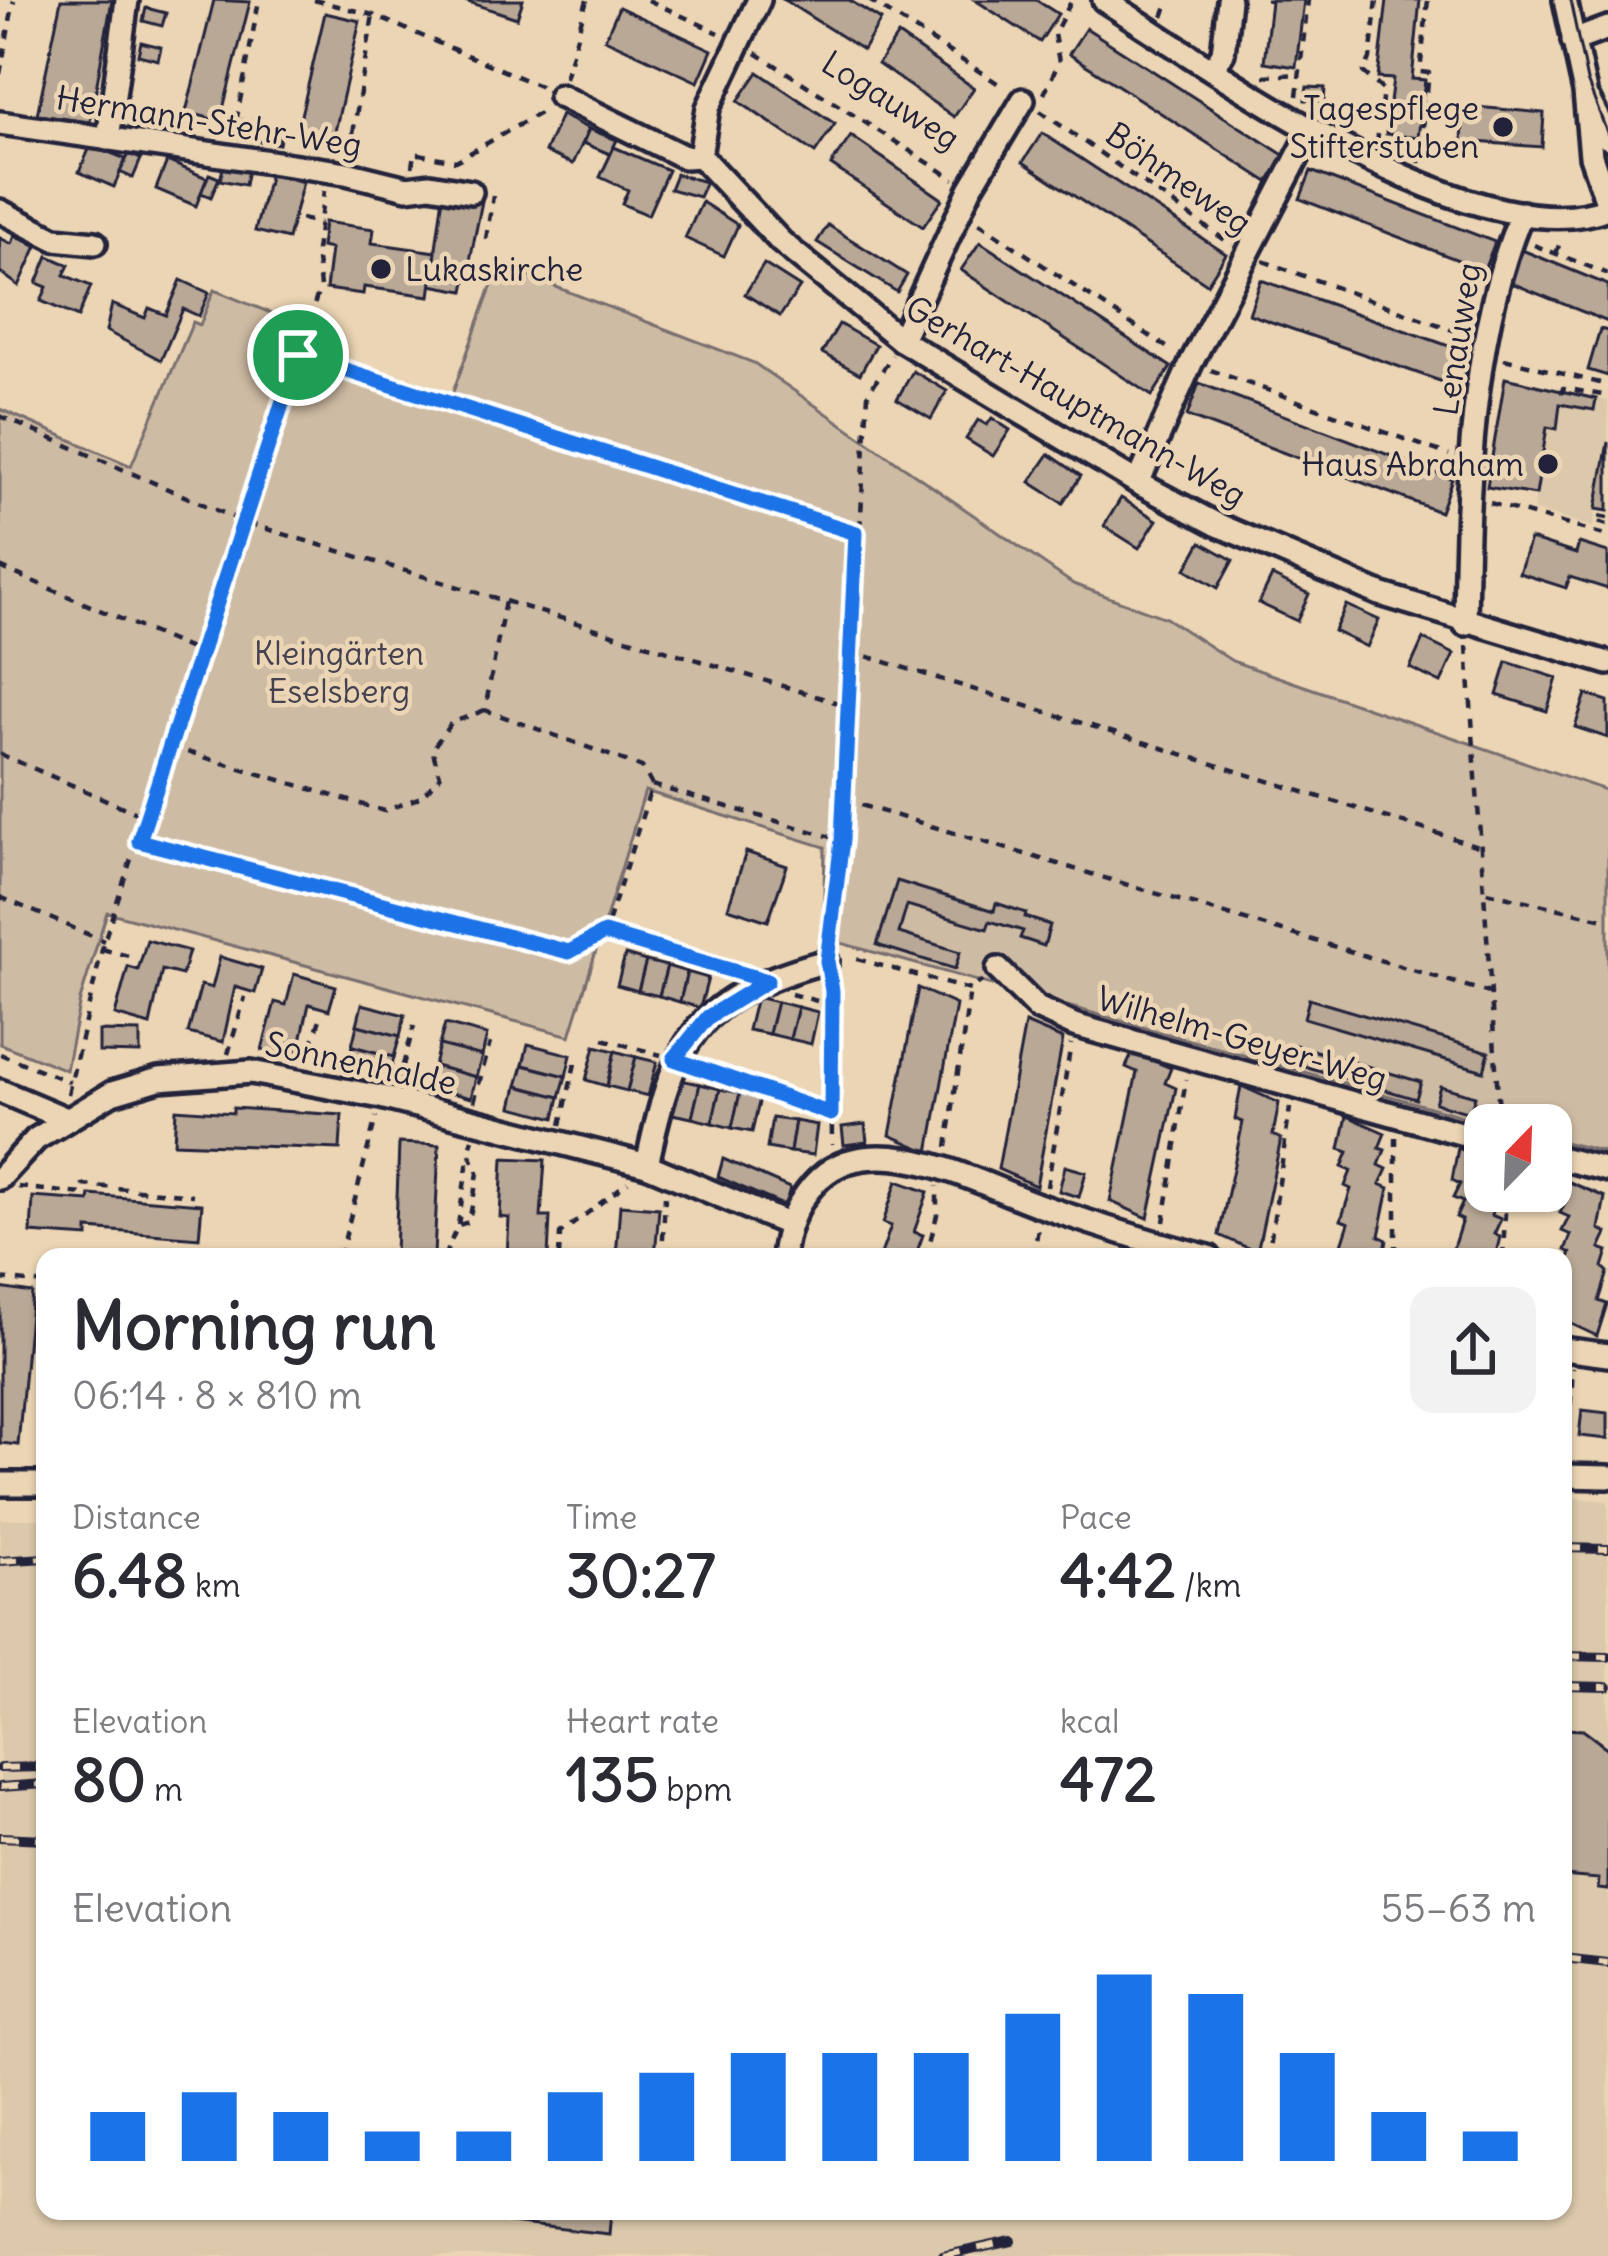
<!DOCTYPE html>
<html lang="en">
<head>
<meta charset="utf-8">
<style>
	:root { --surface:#fff; --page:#f2f2f3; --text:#2b2b33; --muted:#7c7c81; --accent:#1a73e8 }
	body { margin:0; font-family:Delius,sans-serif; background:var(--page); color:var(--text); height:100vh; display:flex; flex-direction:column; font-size:45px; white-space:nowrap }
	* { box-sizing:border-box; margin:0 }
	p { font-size:39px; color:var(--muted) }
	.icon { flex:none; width:66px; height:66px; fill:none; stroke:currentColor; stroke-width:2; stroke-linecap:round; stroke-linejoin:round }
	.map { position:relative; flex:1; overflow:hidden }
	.panel { position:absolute; left:36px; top:1248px; width:1536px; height:972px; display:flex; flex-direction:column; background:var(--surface); border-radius:24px; box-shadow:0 3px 9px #0004 }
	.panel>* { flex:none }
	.needle { width:78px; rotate:23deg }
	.controls { position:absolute; left:1464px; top:1104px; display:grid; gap:24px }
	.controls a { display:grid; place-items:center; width:108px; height:108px; border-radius:24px; background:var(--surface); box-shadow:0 3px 9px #0004; font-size:60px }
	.pin { position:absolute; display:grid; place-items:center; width:102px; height:102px; color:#fff; margin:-51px; border:6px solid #fff; border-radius:50%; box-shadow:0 3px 12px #0007 }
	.round { display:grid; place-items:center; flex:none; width:126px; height:126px; border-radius:24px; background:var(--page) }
	.head { display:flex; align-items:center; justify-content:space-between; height:204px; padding:0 36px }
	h1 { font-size:66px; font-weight:800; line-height:90px }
	.stats { display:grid; grid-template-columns:repeat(3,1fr); gap:18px; height:204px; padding:12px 36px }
	.stats div { display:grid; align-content:center }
	.stats b { font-size:60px; font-weight:800 }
	.stats small { font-size:33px; font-weight:400 }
	.stats p { font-size:33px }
	.chart { height:336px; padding:24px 36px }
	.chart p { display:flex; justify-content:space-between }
	.chart svg { width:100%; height:216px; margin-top:12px; stroke:var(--accent); stroke-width:6 }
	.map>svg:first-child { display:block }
	.built { fill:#dcc8ab }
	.green { fill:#cebba3; stroke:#786e6f; stroke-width:3 }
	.building { fill:#b9a896; stroke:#22223b; stroke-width:3 }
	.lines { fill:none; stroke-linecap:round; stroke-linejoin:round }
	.minor-casing { stroke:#22223b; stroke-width:30 }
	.path { stroke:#22223b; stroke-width:4.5; stroke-dasharray:9 9; stroke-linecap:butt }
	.minor { stroke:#ebd5b4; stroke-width:21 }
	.tram { stroke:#22223b; stroke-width:3 }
	.rail-casing { stroke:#22223b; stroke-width:10 }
	.rail { stroke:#ebd5b4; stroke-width:6; stroke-dasharray:18; stroke-linecap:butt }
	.route-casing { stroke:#fff; stroke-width:24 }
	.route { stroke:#1a73e8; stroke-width:15 }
	.poi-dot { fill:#22223b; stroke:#ebd5b4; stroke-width:4.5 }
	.labels { text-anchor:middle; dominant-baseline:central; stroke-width:9; stroke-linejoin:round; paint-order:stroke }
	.street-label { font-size:33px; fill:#22223b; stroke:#ebd5b4 }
	.poi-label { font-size:33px; fill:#22223b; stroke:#ebd5b4; text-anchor:end }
	.park-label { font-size:33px; fill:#444150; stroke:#ebd5b4 }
</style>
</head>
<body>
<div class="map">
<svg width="1608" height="2256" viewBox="0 0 1608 2256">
	<rect width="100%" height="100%" fill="#ebd5b4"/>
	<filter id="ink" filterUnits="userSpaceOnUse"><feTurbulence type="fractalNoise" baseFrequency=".00833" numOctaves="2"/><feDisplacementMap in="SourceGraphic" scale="24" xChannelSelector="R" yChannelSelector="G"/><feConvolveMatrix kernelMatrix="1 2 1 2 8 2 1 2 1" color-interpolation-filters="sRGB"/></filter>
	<g filter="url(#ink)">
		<g class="built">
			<polygon points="1505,378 1608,401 1608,442 1593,527 1533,510 1536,496"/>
			<polygon points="1563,1497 1608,1501 1608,2256 0,2256 0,1519 45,1519 45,2211 1563,2211"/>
		</g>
		<polygon class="green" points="499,265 754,363 1073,584 1166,618 1232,661 1608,791 1608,1153 1551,1139 1551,1125 1494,1125 823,938 825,847 645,791 570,1036 107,912 80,1000 66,1070 0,1044 0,409 131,466 193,322 200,325 214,290 303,326 295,348 450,400"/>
		<g class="building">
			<polygon points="61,0 112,0 90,122 37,115"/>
			<polygon points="214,0 250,2 220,121 186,112"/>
			<polygon points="462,0 523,0 517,18"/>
			<polygon points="784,0 849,0 881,20 863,50"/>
			<polygon points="975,0 1036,0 1058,14 1040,42"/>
			<polygon points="1266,0 1304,0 1296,67 1264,62 1271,1"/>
			<polygon points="1387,0 1420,0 1412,79 1425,80 1418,138 1386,134 1393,79 1378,78"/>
			<polygon points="619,7 712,50 698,82 605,39"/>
			<polygon points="146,8 166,13 162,26 143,21"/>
			<polygon points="325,13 360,21 334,136 298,128"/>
			<polygon points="1086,28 1285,156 1268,182 1069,54"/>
			<polygon points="898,35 974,88 954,117 878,64"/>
			<polygon points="141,42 161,47 158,60 138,55"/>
			<polygon points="758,72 835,124 815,153 738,101"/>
			<polygon points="1307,87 1325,88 1324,102 1305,100"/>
			<polygon points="1464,106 1544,113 1542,147 1462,141"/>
			<polygon points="561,115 589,129 573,164 545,152"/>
			<polygon points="243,120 282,127 279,144 240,138"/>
			<polygon points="589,129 617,140 610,154 583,143"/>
			<polygon points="1042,133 1226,254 1207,284 1023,162"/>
			<polygon points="851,136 942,199 923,227 831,165"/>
			<polygon points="91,145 126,159 114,187 79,172"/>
			<polygon points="614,147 668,170 648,215 622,204 628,190 600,177"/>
			<polygon points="129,154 141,159 133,178 120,172"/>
			<polygon points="167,161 207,178 196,206 156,189"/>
			<polygon points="224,164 248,169 245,185 220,180"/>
			<polygon points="1311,171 1495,242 1484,270 1300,199"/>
			<polygon points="270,173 303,182 288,239 255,231"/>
			<polygon points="209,174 219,178 211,197 201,193"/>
			<polygon points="676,174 706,182 699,197 670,189"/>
			<polygon points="443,196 482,201 464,291 431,285"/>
			<polygon points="702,202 738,225 724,256 685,238"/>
			<polygon points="324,222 374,229 372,243 436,252 430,296 364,287 363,294 326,289 331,249 321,247"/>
			<polygon points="828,225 907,275 897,292 817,242"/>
			<polygon points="15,236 37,246 19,286 0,272 0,238 12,244"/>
			<polygon points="980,242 1171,367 1152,396 961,270"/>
			<polygon points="1522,250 1608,285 1608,322 1509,282"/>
			<polygon points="48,256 69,265 64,275 91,286 78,317 41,301 47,287 37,283"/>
			<polygon points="764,264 800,287 780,316 745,294"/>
			<polygon points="181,280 209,293 199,316 183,309 161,360 106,331 112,304 145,318 149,308 166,315"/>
			<polygon points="1261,280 1472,354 1460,388 1249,314"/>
			<polygon points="839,324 876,345 860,374 822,353"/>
			<polygon points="1600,329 1608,331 1608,376 1588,370"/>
			<polygon points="913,371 947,391 931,419 897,399"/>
			<polygon points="1505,378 1596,399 1594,410 1560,404 1557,429 1547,427 1536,495 1487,487"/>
			<polygon points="1199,383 1452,479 1440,512 1187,416"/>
			<polygon points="992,418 1010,430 993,456 966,439 978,420 987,425"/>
			<polygon points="1608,442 1608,511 1596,509"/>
			<polygon points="1049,454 1081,476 1063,503 1030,482"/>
			<polygon points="1121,498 1157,520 1139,548 1104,526"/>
			<polygon points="1530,539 1576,554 1579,543 1608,552 1608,589 1570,577 1566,588 1519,573"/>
			<polygon points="1201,542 1233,560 1218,588 1186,569"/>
			<polygon points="1272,576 1309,594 1297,621 1259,603"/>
			<polygon points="1346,605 1379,620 1367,647 1334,631"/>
			<polygon points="1423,639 1454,654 1441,683 1410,668"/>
			<polygon points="1507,662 1557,678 1547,711 1497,695"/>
			<polygon points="1586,694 1608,701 1608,738 1575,727"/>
			<polygon points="746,852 787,866 768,921 728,908"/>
			<polygon points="897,881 994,911 996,903 1026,913 1025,917 1050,925 1044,946 1020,938 1023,931 990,921 987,929 907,905 899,933 960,952 955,969 877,945"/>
			<polygon points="147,940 189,951 182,975 162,970 150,1025 115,1015 128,967 138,970"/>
			<polygon points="625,955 646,961 638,991 617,985"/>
			<polygon points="220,957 262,969 255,993 235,987 223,1042 188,1033 201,985 212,988"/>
			<polygon points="646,961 667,966 659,996 638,991"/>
			<polygon points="667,966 687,972 680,1002 659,996"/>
			<polygon points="687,972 708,978 700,1008 680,1002"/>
			<polygon points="294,974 336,986 329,1010 309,1004 297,1059 262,1050 275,1002 286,1005"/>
			<polygon points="918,988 956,1005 929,1152 890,1135"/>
			<polygon points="756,997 777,1002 769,1034 748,1030"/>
			<polygon points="1309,999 1489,1052 1484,1071 1304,1018"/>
			<polygon points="777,1002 798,1007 790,1039 769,1034"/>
			<polygon points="362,1004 405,1015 400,1036 357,1025"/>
			<polygon points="798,1007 818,1012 811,1044 790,1039"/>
			<polygon points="1025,1023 1063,1039 1036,1186 998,1169"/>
			<polygon points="445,1024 487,1035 482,1056 439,1045"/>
			<polygon points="357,1025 400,1036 394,1057 352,1046"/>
			<polygon points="99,1031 140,1032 140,1053 99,1052"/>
			<polygon points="528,1044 571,1055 566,1076 523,1065"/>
			<polygon points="439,1045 482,1056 476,1077 434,1066"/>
			<polygon points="1295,1045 1421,1082 1416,1099 1290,1062"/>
			<polygon points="352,1046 394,1057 389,1078 346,1067"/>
			<polygon points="595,1046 615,1051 607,1086 586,1080"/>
			<polygon points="615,1051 636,1057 627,1091 607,1086"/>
			<polygon points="1133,1052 1171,1068 1165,1083 1176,1088 1148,1218 1110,1201 1137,1072 1126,1067"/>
			<polygon points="636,1057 657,1062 648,1096 627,1091"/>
			<polygon points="523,1065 566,1076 560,1097 517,1086"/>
			<polygon points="434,1066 476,1077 471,1098 428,1087"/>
			<polygon points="680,1080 700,1084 692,1118 672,1114"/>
			<polygon points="700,1084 720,1089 712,1123 692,1118"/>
			<polygon points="517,1086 560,1097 555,1118 512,1107"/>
			<polygon points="1241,1086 1279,1103 1273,1135 1281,1139 1257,1252 1219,1235 1243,1122 1235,1119"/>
			<polygon points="1440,1086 1475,1096 1470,1113 1435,1103"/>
			<polygon points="720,1089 740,1093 732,1128 712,1123"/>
			<polygon points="740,1093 760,1098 752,1132 732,1128"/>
			<polygon points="233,1108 342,1115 340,1149 174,1143 176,1109 233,1113"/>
			<polygon points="1347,1116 1385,1133 1379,1148 1385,1150 1379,1165 1387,1169 1380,1184 1389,1188 1379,1236 1387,1240 1384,1257 1339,1254 1349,1223 1341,1220 1351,1189 1345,1186 1351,1171 1342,1167 1348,1152 1340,1149"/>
			<polygon points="772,1118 795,1121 790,1152 767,1148"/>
			<polygon points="795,1121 817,1125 813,1155 790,1152"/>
			<polygon points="865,1124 867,1142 844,1145 842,1127"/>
			<polygon points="399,1143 439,1145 434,1256 395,1254"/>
			<polygon points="1458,1148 1485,1160 1485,1191 1492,1191 1490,1197 1498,1200 1491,1215 1501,1219 1494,1234 1500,1237 1495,1257 1459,1257 1452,1251 1462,1220 1456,1217 1463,1202 1453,1198 1460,1184 1452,1180"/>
			<polygon points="503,1158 545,1160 541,1217 550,1217 548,1257 507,1257 509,1218 500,1217"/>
			<polygon points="723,1159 790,1188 785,1206 718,1177"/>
			<polygon points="1065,1166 1086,1172 1079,1197 1059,1191"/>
			<polygon points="897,1181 928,1192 914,1232 923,1235 915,1257 880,1257 891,1226 883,1223"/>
			<polygon points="1567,1181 1605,1197 1599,1229 1607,1233 1600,1248 1608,1251 1603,1267 1608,1272 1599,1301 1607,1304 1597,1336 1563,1320 1569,1288 1563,1285 1564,1268 1571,1253 1565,1250 1571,1235 1562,1231 1569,1217 1560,1213 1567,1198 1561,1196"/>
			<polygon points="90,1195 202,1204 199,1238 88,1229 88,1237 31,1233 33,1197 89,1201"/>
			<polygon points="620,1205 659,1208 655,1257 616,1257"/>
			<polygon points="0,1288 32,1293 18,1445 0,1443"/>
			<polygon points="1582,1410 1608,1413 1608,1439 1579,1436"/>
			<polygon points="1563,1729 1583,1730 1608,1749 1608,1890 1598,1889 1599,1879 1563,1876"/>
			<polygon points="403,2211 611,2211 609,2234"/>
		</g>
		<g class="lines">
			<defs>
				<g id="minor">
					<polyline points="759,0 708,108 700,156 781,242 901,340 1138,483 1216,524 1380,594 1608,663"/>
					<path d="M1104,0c111,70 372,259 504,208"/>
					<polyline points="1565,0 1585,92 1591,156 1608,205"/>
					<polyline points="1573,41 1608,28"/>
					<polyline points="1213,69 1223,53 1229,0"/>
					<polyline points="560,96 684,157 700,156"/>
					<polyline points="1589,101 1608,138"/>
					<polyline points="0,123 346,173 407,188 430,185 471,192"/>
					<polyline points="108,139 127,0"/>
					<polyline points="0,211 55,239 95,243"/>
					<polyline points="901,340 970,189 1023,100"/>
					<polyline points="1138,483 1191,363 1311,131"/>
					<path d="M1465,624c2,-133 5,-289 57,-411"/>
					<polyline points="998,969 1037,1008 1074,1025 1485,1140"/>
					<polyline points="0,1091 64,1118"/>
					<polyline points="1551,1156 1608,1170"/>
					<path d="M647,1165c26,-126 49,-169 180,-204"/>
					<polyline points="0,1178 36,1139 112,1093 159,1079 251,1072 381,1097 647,1165 790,1225"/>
					<path d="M783,1257c5,-46 32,-93 81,-99 57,-8 124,29 177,48 55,19 111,37 168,51"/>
					<polyline points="1563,1349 1608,1355"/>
					<polyline points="1563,1476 1608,1477"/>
					<polyline points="0,1484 45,1484"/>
				</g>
			</defs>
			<use href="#minor" class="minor-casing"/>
			<g class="path">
				<polyline points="314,0 373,15 544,88"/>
				<polyline points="648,0 719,33"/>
				<polyline points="869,0 1005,88"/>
				<polyline points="1163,17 1169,0"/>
				<polyline points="756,53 954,179"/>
				<polyline points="0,74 14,0"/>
				<polyline points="1264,76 1300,74"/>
				<polyline points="565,78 587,0"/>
				<polyline points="1044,94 1059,62 1054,34 1072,0"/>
				<polyline points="1297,96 1308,0"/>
				<polyline points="1040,111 1232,245"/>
				<polyline points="233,138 259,0"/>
				<polyline points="1377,143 1383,90 1363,72 1370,59 1377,0"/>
				<polyline points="350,151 373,15"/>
				<polyline points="1419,163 1429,73 1420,72 1428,0"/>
				<polyline points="412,167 414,153 456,161 543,111"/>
				<polyline points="301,219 320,223"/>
				<polyline points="979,223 1174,352"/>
				<polyline points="486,239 493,196"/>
				<polyline points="1534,245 1608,274"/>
				<polyline points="1556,254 1560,242"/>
				<polyline points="1263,261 1467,335"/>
				<polyline points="298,355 856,533"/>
				<polyline points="1504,359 1608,385"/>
				<polyline points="1211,370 1449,455"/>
				<polyline points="1562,394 1563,388 1608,396"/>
				<polyline points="0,416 244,522 505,601 485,710 642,767 652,785 605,933 735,971"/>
				<polyline points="1490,503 1608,536"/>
				<polyline points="1608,518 1598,516 1597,522 1608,525"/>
				<polyline points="0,567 202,654"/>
				<polyline points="505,601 848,706"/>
				<polyline points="1467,646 1500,1125"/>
				<polyline points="850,651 1481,847"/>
				<polyline points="170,747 384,811 421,797 440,776 432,749 451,723 485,710"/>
				<polyline points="0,754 146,817"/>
				<polyline points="652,785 842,840"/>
				<polyline points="844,800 1493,994"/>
				<polyline points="139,841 569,952 605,933"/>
				<polyline points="1487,892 1608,920"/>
				<polyline points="0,897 104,941"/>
				<polyline points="830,941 842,840 868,394 892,355"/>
				<polyline points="102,949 136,958"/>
				<polyline points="857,959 970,990 982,981"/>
				<polyline points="831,982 832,1145"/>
				<polyline points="791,994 832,1005"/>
				<polyline points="603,1039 661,1055"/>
				<polyline points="0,1054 70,1082"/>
				<polyline points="228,1054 245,997"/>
				<polyline points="306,1063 320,1019"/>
				<polyline points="695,1066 831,1114"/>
				<polyline points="398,1083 414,1026"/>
				<polyline points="68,1094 104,941 320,287 316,251 324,191"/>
				<polyline points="474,1102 490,1043"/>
				<polyline points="561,1125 576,1059"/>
				<polyline points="1396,1137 1396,1257"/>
				<polyline points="947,1147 970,990"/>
				<polyline points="18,1187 82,1194 83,1185 193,1195"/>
				<polyline points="1047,1187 1071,1044"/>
				<polyline points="1164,1222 1186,1079"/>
				<polyline points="458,1225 469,1154"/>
				<polyline points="340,1257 376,1117"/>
				<polyline points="444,1257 458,1225 469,1222 478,1173 469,1152 473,1139"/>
				<polyline points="559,1257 560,1234 628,1182"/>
				<polyline points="662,1257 665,1196"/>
				<polyline points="926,1257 937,1215 937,1186"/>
				<polyline points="1034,1257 1038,1227"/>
				<polyline points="1268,1257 1290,1108"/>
				<polyline points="1503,1257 1506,1191"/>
				<polyline points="0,1279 45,1284"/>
				<polyline points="1567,1459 1573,1368"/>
			</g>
			<use href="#minor" class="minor"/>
			<polyline class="tram" points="1570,0 1587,81 1608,135"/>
			<defs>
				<g id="rail">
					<polyline points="1563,1548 1608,1549"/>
					<polyline points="0,1561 45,1558"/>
					<polyline points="1563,1656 1608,1657"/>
					<polyline points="1563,1686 1608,1687"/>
					<polyline points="0,1768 45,1767"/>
					<polyline points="0,1787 45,1784"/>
					<polyline points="0,1837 45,1839"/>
					<polyline points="1563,1958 1608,1963"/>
					<polyline points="943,2256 1012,2241"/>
				</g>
			</defs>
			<use href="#rail" class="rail-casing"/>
			<use href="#rail" class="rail"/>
		</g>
	</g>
	<g class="lines" filter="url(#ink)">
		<defs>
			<polygon id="route" points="298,355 856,533 842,840 827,961 832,991 831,1114 674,1059 708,1017 767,981 604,933 569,952 139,841"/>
		</defs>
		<use href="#route" class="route-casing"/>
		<use href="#route" class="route"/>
	</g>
	<g class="poi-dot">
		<circle cx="1503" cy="127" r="12"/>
		<circle cx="381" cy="269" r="12"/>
		<circle cx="1548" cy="464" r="12"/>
	</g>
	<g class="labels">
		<g class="street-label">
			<text transform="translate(891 100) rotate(32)">Logauweg</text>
			<text transform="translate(209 121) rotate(9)">Hermann-Stehr-Weg</text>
			<text transform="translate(1179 178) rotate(35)">Böhmeweg</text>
			<text transform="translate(1457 339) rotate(-81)">Lenauweg</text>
			<text transform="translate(1076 401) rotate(30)">Gerhart-Hauptmann-Weg</text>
			<text transform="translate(1242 1038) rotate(16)">Wilhelm-Geyer-Weg</text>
			<text transform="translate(361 1063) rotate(12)">Sonnenhalde</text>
		</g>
		<g class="poi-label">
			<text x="1479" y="108">Tagespflege<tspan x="1479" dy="38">Stifterstuben</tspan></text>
			<text x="405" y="269" text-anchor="start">Lukaskirche</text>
			<text x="1524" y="464">Haus Abraham</text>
		</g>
		<g class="park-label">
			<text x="339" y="653">Kleingärten<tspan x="339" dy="38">Eselsberg</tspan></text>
		</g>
	</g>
</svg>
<div class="controls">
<a><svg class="needle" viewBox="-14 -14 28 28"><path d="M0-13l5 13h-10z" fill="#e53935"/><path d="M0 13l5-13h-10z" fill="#7c7c81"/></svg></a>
</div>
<div class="pin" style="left:298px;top:355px;background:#1e9e55"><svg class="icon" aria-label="arrive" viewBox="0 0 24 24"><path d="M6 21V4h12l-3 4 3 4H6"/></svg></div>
<section class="panel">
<div class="head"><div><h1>Morning run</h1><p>06:14 · 8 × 810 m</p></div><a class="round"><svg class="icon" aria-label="share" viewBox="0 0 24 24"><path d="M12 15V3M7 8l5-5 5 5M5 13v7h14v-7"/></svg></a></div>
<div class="stats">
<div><p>Distance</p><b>6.48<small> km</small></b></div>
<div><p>Time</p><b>30:27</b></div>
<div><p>Pace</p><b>4:42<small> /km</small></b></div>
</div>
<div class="stats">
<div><p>Elevation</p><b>80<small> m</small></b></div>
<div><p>Heart rate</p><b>135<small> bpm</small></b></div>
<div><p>kcal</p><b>472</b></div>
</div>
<div class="chart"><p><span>Elevation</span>55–63 m</p>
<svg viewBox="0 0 160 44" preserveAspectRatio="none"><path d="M5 44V34M15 44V30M25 44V34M35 44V38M45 44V38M55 44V30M65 44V26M75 44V22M85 44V22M95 44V22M105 44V14M115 44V6M125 44V10M135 44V22M145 44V34M155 44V38"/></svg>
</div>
</section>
</div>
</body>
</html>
